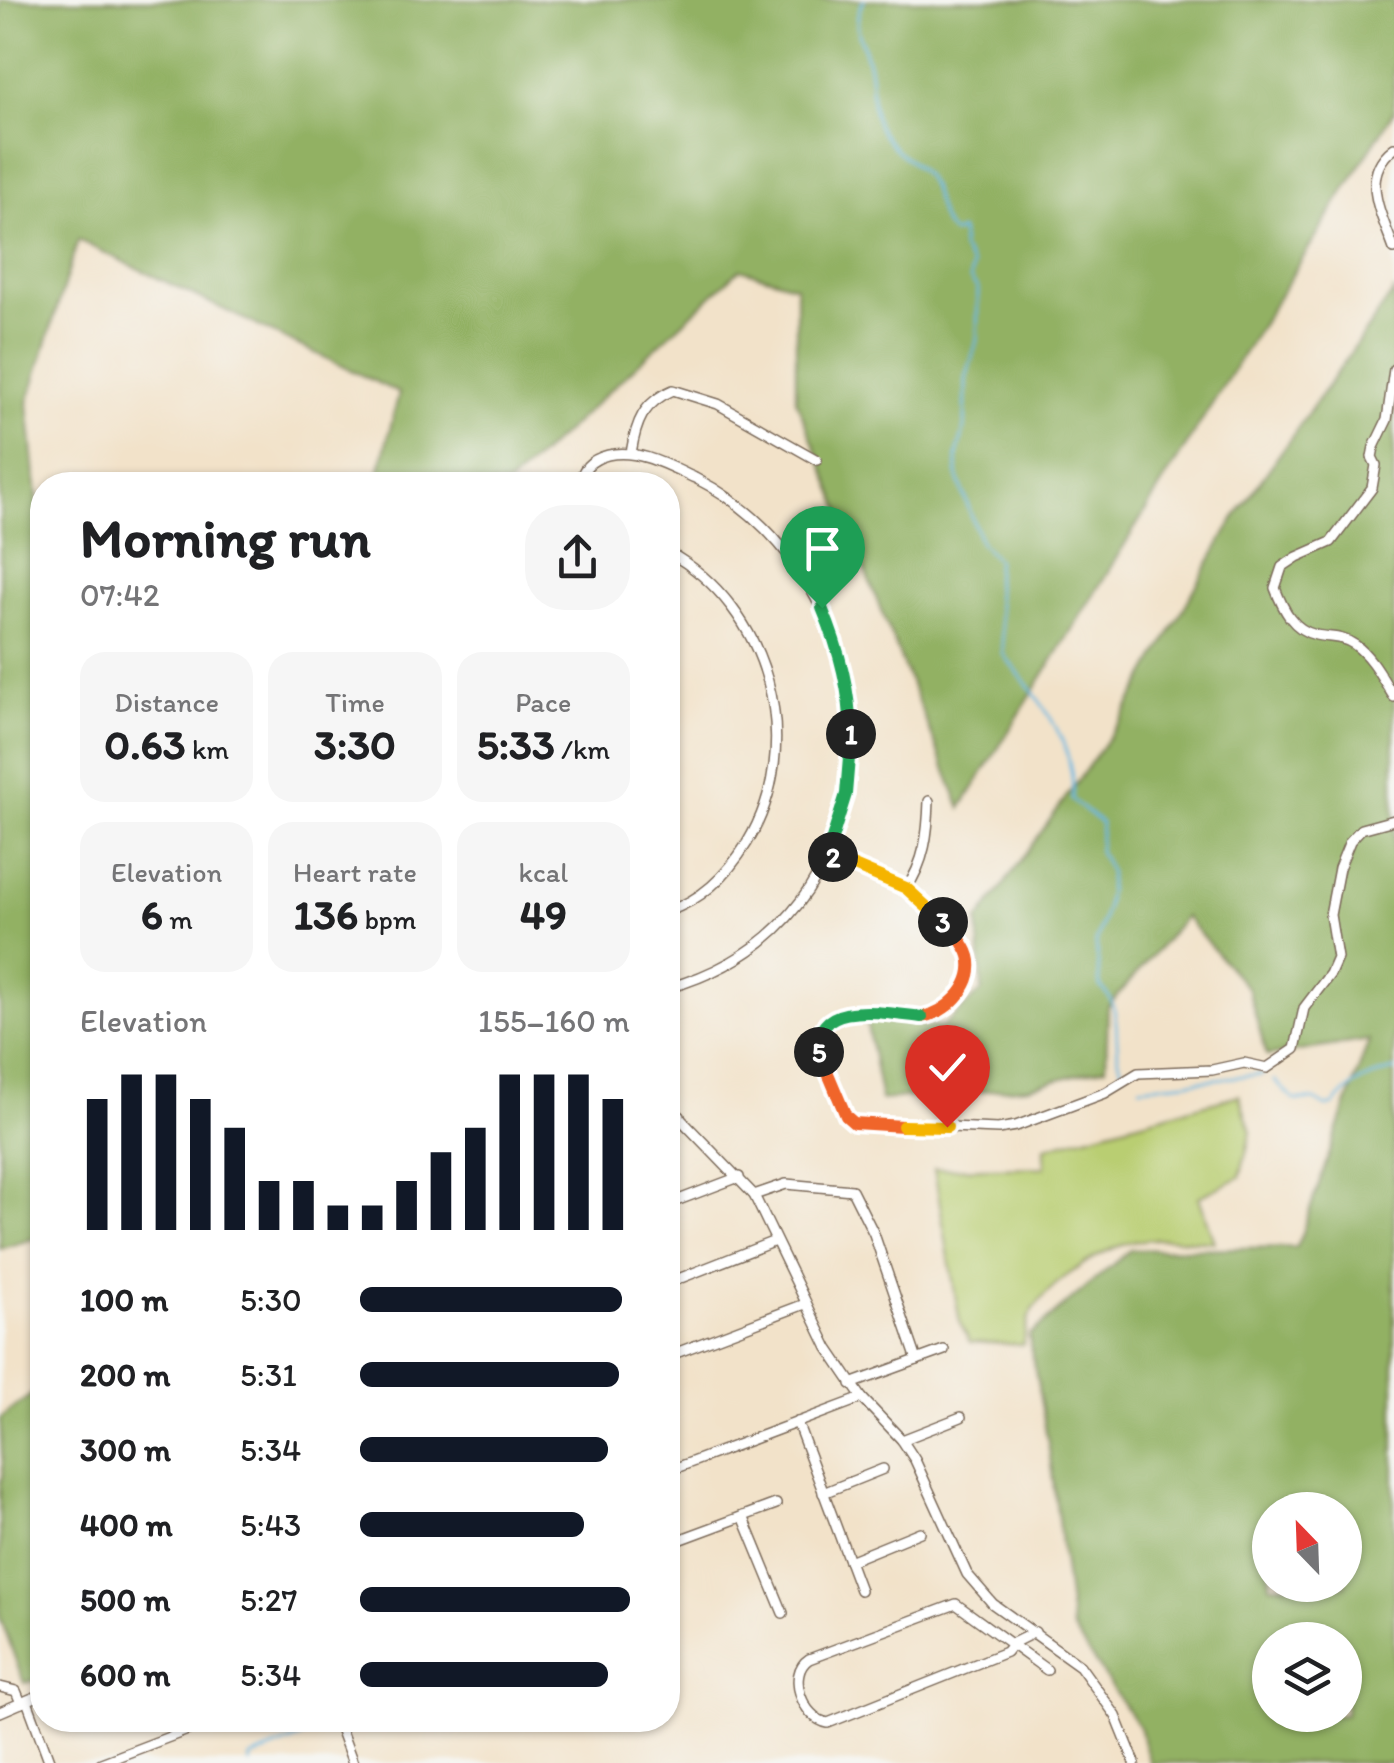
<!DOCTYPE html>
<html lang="en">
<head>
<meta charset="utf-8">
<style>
	:root { --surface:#fff; --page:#f6f6f6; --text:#202124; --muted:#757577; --accent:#111827 }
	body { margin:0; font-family:Itim,sans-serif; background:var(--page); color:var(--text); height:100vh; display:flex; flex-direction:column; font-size:38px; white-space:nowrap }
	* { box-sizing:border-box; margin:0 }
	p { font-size:32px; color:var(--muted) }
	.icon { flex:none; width:55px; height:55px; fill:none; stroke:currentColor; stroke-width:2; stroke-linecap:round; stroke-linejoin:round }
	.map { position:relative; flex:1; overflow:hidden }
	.panel { position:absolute; left:30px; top:472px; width:650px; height:1260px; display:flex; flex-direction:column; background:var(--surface); border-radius:40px; box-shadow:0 2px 8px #0004 }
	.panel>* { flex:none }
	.needle { width:65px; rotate:337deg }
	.fabs { position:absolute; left:1252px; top:1492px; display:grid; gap:20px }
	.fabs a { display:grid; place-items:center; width:110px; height:110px; border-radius:50%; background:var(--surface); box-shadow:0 2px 8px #0004; font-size:50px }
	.pin { position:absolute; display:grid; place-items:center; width:85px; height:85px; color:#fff; margin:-102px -42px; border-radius:50% 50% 50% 0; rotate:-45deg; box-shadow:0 0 10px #0007 }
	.pin .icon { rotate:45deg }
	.km { position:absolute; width:50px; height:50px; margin:-25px; border-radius:50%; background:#222; color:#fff; font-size:28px; line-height:50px; text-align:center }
	.round { display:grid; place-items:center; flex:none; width:105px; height:105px; border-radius:40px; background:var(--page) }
	.headline { display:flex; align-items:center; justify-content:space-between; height:170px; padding:0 50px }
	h1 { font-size:55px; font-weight:700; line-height:75px }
	.stats { display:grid; grid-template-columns:repeat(3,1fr); gap:15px; height:170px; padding:10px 50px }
	.stats div { display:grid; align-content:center; border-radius:25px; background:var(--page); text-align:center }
	.stats b { font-size:42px; font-weight:700 }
	.stats small { font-size:28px; font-weight:400 }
	.stats p { font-size:28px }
	.chart { height:280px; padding:20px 50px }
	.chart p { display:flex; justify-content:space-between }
	.chart svg { width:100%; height:180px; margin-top:10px; stroke:var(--accent); stroke-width:6 }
	ul { padding:0 50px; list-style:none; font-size:32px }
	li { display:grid; grid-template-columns:160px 120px 1fr; align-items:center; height:75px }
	li i { height:25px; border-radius:12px; background:var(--accent) }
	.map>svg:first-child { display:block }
	.green { fill:#b9ce72; stroke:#7a7c48; stroke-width:2.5 }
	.forest { fill:#92b164; stroke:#666e41; stroke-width:2.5; fill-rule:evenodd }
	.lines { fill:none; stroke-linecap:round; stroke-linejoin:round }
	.stream { stroke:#67b8e2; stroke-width:2.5 }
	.minor-casing { stroke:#7b6a5a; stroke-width:12 }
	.minor { stroke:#fff; stroke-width:9 }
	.split-1-casing { stroke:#fff; stroke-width:20 }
	.split-2-casing { stroke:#fff; stroke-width:20 }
	.split-3-casing { stroke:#fff; stroke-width:20 }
	.split-4-casing { stroke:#fff; stroke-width:20 }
	.split-5-casing { stroke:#fff; stroke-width:20 }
	.split-6-casing { stroke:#fff; stroke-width:20 }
	.split-7-casing { stroke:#fff; stroke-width:20 }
	.split-1 { stroke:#22a559; stroke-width:12 }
	.split-2 { stroke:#22a559; stroke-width:12 }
	.split-3 { stroke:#f5b400; stroke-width:12 }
	.split-4 { stroke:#f0652b; stroke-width:12 }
	.split-5 { stroke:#22a559; stroke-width:12 }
	.split-6 { stroke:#f0652b; stroke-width:12 }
	.split-7 { stroke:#f5b400; stroke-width:12 }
</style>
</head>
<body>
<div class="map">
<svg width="1394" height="1763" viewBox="0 0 1394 1763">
	<rect width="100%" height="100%" fill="#f6f6f2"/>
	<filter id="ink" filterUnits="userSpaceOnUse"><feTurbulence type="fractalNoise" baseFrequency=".01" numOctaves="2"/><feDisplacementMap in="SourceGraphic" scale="20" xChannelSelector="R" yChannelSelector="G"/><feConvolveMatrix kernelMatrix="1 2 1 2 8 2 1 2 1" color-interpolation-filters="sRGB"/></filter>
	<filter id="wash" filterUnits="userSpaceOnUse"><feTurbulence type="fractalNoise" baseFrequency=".0048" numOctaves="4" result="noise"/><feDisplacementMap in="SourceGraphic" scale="40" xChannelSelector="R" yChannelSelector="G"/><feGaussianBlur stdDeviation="2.25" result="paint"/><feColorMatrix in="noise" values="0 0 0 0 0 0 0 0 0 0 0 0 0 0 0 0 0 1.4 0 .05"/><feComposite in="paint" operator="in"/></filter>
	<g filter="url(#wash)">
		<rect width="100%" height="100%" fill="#f2e2c9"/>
		<path class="green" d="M1239,1095l12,37 -11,45 -41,20 15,45c-23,-2 -46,-5 -70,-2 -37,4 -95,41 -114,75 -4,8 -5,21 -7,30l-53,-3 -10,-19 -26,-154 111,-2v-20z"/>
		<g class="forest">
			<polygon points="0,0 1394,0 1394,111 961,808 796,400 796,286 740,269 508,485 376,485 399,393 78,240 28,403 42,548 42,1236 0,1249"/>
			<path d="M1394,291v1472h-244l-11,-36 -67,-98 -23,-180 -20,-113 101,-86 167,-3 72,-207 -102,16 -19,-67 -63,-72 -77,90 -2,60 -78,20 -147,13 -15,-80 76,7 40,-36 -4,-70 143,-201 113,-201zM1270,1510h75v75h-75zM1270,1640h75v75h-75z"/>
			<polygon points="42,1387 42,1679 24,1683 0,1617 0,1484 3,1475 0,1418"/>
		</g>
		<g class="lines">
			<g class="stream">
				<path d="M864,0c-17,26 4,48 6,74 3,22 -1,41 13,61 12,19 39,30 48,51 7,17 7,36 22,48l8,-3 1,18 10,17 -2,13 8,10 -1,51 -11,39 -1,48 -8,28v20l24,68 16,17c-5,31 6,63 6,94 33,42 75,87 69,146l29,23 -2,28 11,22 -4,36 -10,34 4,43c27,23 9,60 24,87"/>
				<path d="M1274,1080l20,20h21l12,7 7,-2c17,-22 33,-28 60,-35"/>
				<polyline points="1140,1087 1263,1074"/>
				<polyline points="250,1763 251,1758 325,1727 322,1720"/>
			</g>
		</g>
	</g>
	<g filter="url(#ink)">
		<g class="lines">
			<defs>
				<g id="minor">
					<path d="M1394,148c-36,27 -12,67 0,101"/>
					<path d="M1394,369l-7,51 -13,27 -2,10 4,8 -4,23 -41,54 -34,15 -15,10 -7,21c8,21 18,42 41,47 14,3 27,1 39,10 17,12 28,35 39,52"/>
					<path d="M631,453c5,-31 12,-50 42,-63l45,14 99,56"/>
					<path d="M580,485c1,-17 12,-26 28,-30 29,-7 61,11 87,23 132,66 187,230 137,365 -29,77 -88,123 -164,145"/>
					<path d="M668,552c101,55 139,192 79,291 -19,31 -45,57 -79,68"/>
					<path d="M827,855c25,11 55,19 78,33 24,15 74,60 64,90 -2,6 -9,14 -13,19 -40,47 -107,-13 -133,32 -12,21 15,66 23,87l8,7 144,6 18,-3 89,-33 33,-20 74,-3 32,-7 23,5 28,-19 9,-41 26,-34 7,-16 -7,-43 9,-47 11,-27 11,-12 33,-9"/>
					<path d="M906,889c19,-27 22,-56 23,-88"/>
					<polyline points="668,1106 754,1195 828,1348 862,1398 902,1440 915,1460 967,1574 993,1604 1080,1666 1116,1716 1135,1763"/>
					<polyline points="668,1127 680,1116"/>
					<polyline points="754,1195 786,1184 852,1190 874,1234 917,1360"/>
					<polyline points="668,1204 739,1177"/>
					<polyline points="668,1283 775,1241"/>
					<polyline points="668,1356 805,1304"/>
					<polyline points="851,1384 944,1350"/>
					<polyline points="797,1422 860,1590"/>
					<polyline points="902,1440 961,1417"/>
					<polyline points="668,1471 862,1398"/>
					<polyline points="823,1493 883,1469"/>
					<polyline points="743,1516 783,1613"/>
					<polyline points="668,1544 776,1504"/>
					<polyline points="849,1561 920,1532"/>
					<path d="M1035,1632l-22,11 -7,9 -178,71c-25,-4 -42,-49 -19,-64l147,-55 91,66"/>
					<polyline points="0,1687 16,1691 21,1703"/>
					<polyline points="27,1701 50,1763"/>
					<polyline points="0,1712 42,1694"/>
					<polyline points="337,1720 353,1763"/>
					<polyline points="101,1763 214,1720"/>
				</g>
			</defs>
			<use href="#minor" class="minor-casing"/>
			<use href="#minor" class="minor"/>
		</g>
	</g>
	<g class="lines" filter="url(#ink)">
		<defs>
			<path id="split-1" d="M822,608c17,40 28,83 29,126"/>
			<polyline id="split-2" points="833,857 827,855 846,794 851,734"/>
			<polyline id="split-3" points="833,857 906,888 943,922"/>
			<path id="split-4" d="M922,1017c24,-4 51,-29 48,-56 -2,-16 -16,-28 -27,-39"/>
			<path id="split-5" d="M819,1052c-7,-56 70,-38 103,-35"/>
			<polyline id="split-6" points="819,1052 846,1116 854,1123 903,1126"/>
			<polyline id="split-7" points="903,1126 947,1127"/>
		</defs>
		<use href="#split-1" class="split-1-casing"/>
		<use href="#split-2" class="split-2-casing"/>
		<use href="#split-3" class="split-3-casing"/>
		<use href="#split-4" class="split-4-casing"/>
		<use href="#split-5" class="split-5-casing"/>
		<use href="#split-6" class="split-6-casing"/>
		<use href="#split-7" class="split-7-casing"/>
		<use href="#split-1" class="split-1"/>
		<use href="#split-2" class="split-2"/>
		<use href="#split-3" class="split-3"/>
		<use href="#split-4" class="split-4"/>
		<use href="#split-5" class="split-5"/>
		<use href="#split-6" class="split-6"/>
		<use href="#split-7" class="split-7"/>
	</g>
</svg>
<div class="fabs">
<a><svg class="needle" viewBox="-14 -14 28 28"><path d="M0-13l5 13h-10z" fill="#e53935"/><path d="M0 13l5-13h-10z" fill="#757577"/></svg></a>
<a><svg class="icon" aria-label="layers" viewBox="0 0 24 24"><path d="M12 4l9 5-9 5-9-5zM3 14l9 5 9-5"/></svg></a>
</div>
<div class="pin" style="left:822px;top:608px;background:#1e9e55"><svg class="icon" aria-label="arrive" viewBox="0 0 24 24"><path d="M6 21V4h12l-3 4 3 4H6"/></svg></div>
<div class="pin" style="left:947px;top:1127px;background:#d93025"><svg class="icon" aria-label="check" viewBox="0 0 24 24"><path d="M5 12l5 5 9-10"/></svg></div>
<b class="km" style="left:851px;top:734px">1</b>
<b class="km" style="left:833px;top:857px">2</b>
<b class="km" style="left:943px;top:922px">3</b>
<b class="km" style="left:819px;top:1052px">5</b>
<section class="panel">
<div class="headline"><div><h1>Morning run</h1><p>07:42</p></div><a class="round"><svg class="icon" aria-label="share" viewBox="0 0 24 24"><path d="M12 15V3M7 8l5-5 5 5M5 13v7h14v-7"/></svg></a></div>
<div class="stats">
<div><p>Distance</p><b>0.63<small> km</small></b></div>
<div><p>Time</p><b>3:30</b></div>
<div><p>Pace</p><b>5:33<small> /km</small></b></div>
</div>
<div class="stats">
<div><p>Elevation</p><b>6<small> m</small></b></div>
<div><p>Heart rate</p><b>136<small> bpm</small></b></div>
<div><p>kcal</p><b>49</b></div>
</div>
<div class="chart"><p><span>Elevation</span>155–160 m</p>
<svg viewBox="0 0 160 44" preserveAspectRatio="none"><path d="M5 44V12M15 44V6M25 44V6M35 44V12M45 44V19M55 44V32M65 44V32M75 44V38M85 44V38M95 44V32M105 44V25M115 44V19M125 44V6M135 44V6M145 44V6M155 44V12"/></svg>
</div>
<ul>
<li><b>100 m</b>5:30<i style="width:97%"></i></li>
<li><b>200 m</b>5:31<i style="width:96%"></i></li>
<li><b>300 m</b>5:34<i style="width:92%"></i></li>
<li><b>400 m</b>5:43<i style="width:83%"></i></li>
<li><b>500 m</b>5:27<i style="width:100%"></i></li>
<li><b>600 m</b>5:34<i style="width:92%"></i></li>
</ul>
</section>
</div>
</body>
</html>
